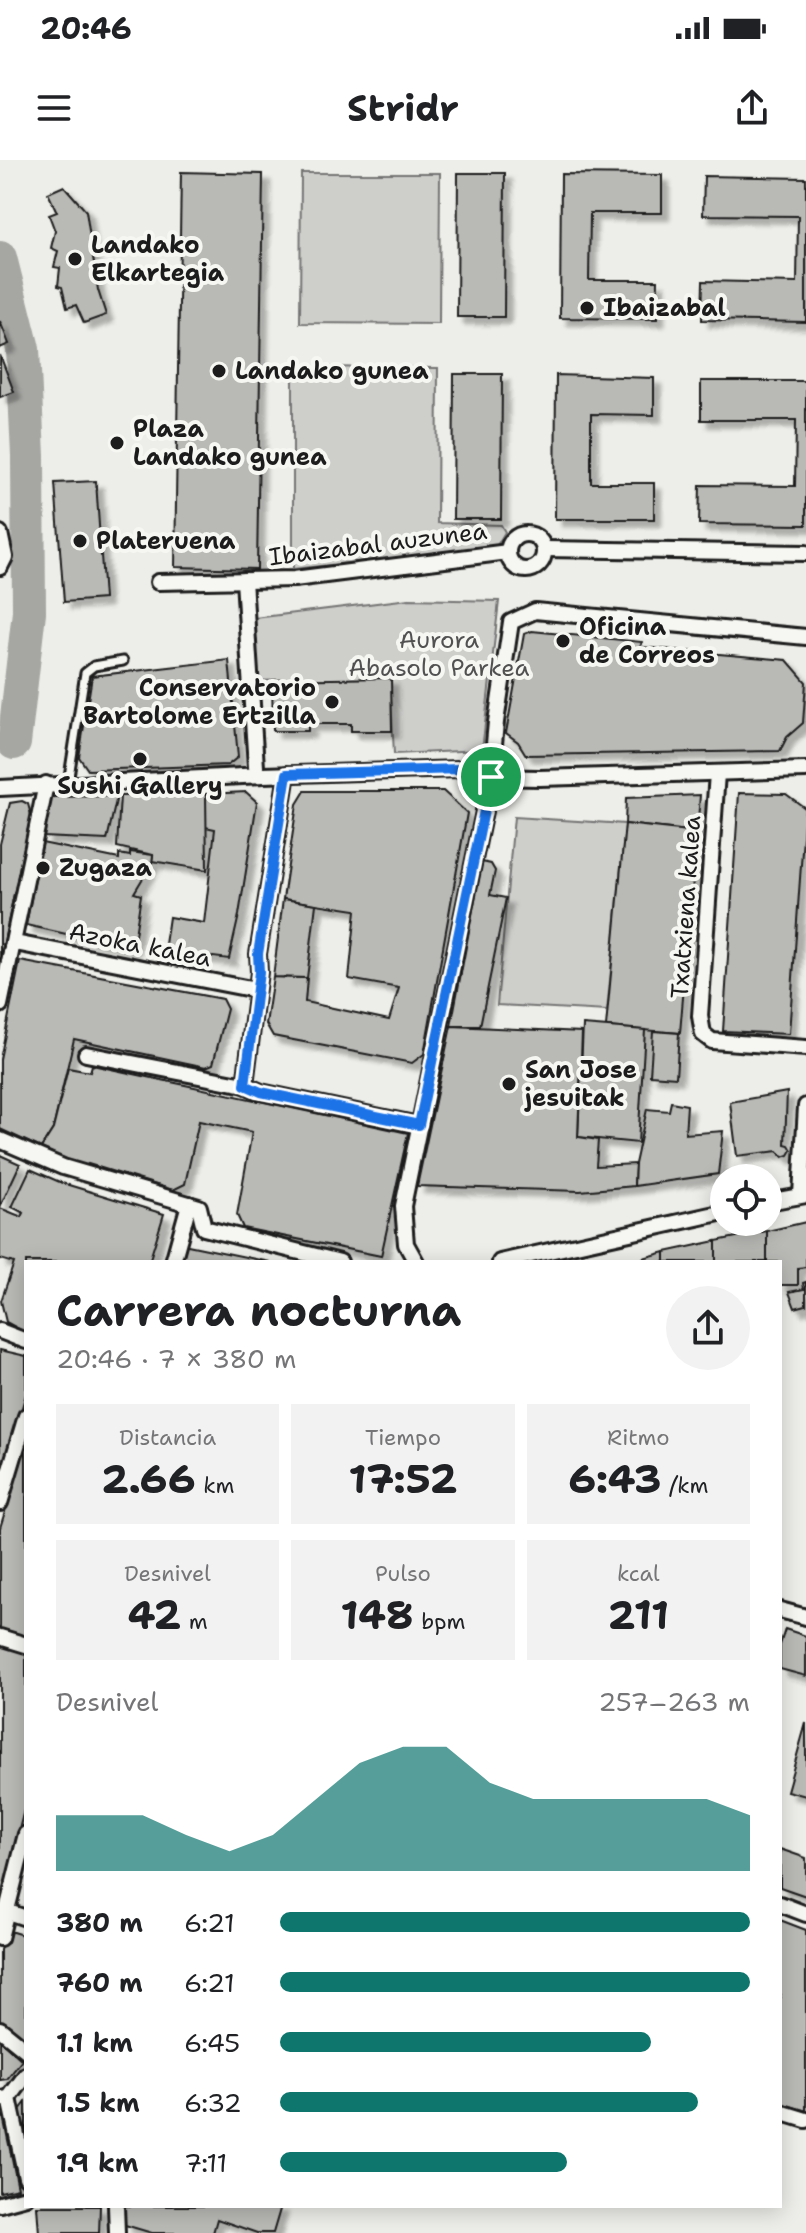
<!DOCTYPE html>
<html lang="es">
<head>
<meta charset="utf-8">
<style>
	:root { --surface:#fff; --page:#f2f2f2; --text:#202124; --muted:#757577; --accent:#0f766e }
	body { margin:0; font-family:"Shantell Sans",sans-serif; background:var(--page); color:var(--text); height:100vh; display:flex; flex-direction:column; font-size:30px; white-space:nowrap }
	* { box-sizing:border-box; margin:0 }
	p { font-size:26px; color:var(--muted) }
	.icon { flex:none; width:44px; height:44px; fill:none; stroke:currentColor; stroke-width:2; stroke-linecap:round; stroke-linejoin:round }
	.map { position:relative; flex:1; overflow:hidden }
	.drawer { position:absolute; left:24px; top:1100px; width:758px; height:948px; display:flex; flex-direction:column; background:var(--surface); border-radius:0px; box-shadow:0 4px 20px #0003 }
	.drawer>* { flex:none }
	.buttons { position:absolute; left:710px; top:1004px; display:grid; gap:16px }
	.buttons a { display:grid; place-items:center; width:72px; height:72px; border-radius:50%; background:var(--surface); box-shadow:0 4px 20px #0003; font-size:40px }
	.pin { position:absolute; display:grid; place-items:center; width:68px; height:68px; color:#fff; margin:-34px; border:4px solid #fff; border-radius:50%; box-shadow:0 2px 8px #0007 }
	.round { display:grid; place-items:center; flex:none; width:84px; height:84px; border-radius:42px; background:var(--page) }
	.summary { display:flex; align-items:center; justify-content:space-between; height:136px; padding:0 32px }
	h1 { font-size:44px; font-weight:700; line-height:60px }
	.metrics { display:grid; grid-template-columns:repeat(3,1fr); gap:12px; height:136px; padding:8px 32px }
	.metrics div { display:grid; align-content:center; border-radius:0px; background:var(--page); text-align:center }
	.metrics b { font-size:40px; font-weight:700 }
	.metrics small { font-size:22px; font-weight:400 }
	.metrics p { font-size:22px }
	.chart { height:224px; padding:16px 32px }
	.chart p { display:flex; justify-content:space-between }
	.chart svg { width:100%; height:144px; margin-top:8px; fill:var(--accent); opacity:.7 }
	ul { padding:0 32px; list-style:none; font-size:26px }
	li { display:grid; grid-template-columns:128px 96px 1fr; align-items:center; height:60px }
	li i { height:20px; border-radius:10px; background:var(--accent) }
	.status { display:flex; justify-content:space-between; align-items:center; height:56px; padding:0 40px; background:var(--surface); direction:ltr }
	.status svg { height:22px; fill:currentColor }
	header { display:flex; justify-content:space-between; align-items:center; height:104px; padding:0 32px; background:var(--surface); font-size:36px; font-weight:700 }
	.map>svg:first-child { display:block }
	.green { fill:#cececb; stroke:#757574; stroke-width:2 }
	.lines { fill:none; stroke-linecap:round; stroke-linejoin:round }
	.river { stroke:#a6a6a3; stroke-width:34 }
	.building { fill:#b9b9b6; stroke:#1c1c1c; stroke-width:2; filter:url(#shadow) }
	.lane-casing { stroke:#1c1c1c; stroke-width:13 }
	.street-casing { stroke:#1c1c1c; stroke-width:20 }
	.lane { stroke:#f6f6f2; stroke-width:7 }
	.street { stroke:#f6f6f2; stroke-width:14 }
	.route-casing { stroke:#fff; stroke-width:16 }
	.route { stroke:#1a73e8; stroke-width:10 }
	.poi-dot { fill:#1c1c1c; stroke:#f6f6f2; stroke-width:3 }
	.labels { text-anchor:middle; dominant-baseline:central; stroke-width:8; stroke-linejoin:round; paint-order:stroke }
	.poi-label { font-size:24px; font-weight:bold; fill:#1c1c1c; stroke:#f6f6f2; text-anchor:start }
	.street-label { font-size:24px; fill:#1c1c1c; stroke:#f6f6f2 }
	.park-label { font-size:24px; fill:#515151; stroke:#f6f6f2 }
</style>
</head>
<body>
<div class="status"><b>20:46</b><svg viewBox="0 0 49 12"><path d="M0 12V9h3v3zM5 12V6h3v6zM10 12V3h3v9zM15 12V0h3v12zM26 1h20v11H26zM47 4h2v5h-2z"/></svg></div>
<header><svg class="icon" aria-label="menu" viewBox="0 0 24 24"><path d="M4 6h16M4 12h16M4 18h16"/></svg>Stridr<svg class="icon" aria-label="share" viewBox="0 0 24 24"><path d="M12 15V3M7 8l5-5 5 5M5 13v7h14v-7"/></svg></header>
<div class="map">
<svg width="806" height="2073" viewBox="0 0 806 2073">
	<defs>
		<filter id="shadow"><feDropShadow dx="7" dy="7" stdDeviation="2" flood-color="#0004"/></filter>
	</defs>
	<rect width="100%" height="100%" fill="#edede9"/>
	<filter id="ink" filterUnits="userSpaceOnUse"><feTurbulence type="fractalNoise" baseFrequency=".0125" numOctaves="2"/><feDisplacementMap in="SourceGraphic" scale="16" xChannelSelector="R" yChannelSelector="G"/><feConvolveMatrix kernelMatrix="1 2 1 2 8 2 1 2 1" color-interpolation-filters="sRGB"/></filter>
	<g filter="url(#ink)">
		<g class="green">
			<polygon points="301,13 440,13 439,164 300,163"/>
			<polygon points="293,207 438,208 437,363 501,365 505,372 496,387 293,409"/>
			<polygon points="409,439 499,441 482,590 394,594 390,518 251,521 247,459"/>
			<polygon points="514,657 625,664 607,851 497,845"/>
		</g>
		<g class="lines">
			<polyline class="river" points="0,98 23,189 28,296 29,452 14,583"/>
		</g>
		<g class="building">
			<polygon points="181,12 263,14 257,409 175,407"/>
			<polygon points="458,13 505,13 504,157 457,157"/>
			<polygon points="561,14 662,15 662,53 590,53 589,120 658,120 657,159 560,158"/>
			<polygon points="704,16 806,18 806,162 702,160 703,121 797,123 798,56 703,55"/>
			<polygon points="64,26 86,51 98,130 106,155 84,163 76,145 67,148 62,127 58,126 60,108 54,107 58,91 51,88 55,71 49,55 57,52 48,33"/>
			<polygon points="0,161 9,184 0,188"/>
			<polygon points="0,195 14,232 0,237"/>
			<polygon points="454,214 502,214 501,359 453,359"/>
			<polygon points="556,215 654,218 654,255 591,254 591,323 654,323 654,359 555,359"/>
			<polygon points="701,221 806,221 806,365 699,364 700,325 795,326 796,260 701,260"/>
			<polygon points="96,321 104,439 64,442 55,323"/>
			<polygon points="532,471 642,482 640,487 787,500 806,522 803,563 787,577 780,591 526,595 518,582 506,573 524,474"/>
			<polygon points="229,500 238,597 228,605 88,610 79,597 92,516"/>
			<polygon points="391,518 392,571 351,571 351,564 308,564 308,571 273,571 272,520"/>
			<polygon points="305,631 443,631 467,653 424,894 412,903 273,876 266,864 273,817 307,818 305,842 389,860 399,828 349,819 356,750 283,739 297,644"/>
			<polygon points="246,632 257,642 239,755 229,799 164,791 169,757 204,763 215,669 205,667 206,634"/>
			<polygon points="739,633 786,634 805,648 789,874 723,871"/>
			<polygon points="206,634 207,710 152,701 153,695 117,687 120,636"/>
			<polygon points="700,635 697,672 625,664 626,638"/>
			<polygon points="117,636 107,680 43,677 51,637"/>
			<polygon points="22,641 28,644 31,655 0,800 0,684 10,643"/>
			<polygon points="625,664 697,672 680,873 606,867"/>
			<polygon points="42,683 119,699 119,694 130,696 130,692 153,695 152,703 134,733 141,735 133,789 26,765"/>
			<polygon points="482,702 491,704 495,711 490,735 506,738 480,866 451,866"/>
			<polygon points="283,739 316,744 307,818 273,817"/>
			<polygon points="20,801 222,839 227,849 213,904 206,907 74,879 53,969 41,988 0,969 0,899"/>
			<polygon points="583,865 645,870 638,983 578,977"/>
			<polygon points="451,866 582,872 578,977 598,980 596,1006 635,1004 634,1026 580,1031 417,1026"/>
			<polygon points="653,871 679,873 676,917 650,915"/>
			<polygon points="92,905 408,973 381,1096 243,1068 237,1055 252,972 199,961 185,1024 173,1030 88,1004 84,1008 41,988 53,969 68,908 90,912"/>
			<polygon points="787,932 785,984 789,985 792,990 789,995 783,997 778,991 737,996 730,942"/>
			<polygon points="671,942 687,945 685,974 723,971 718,1014 634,1026 635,1004 647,949 669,951"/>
			<polygon points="0,995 20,1004 0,1047"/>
			<polygon points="30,1009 62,1023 164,1054 149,1102 26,1102 26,1173 6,1162 1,1141 14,1103 0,1099 0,1048 22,1057 24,1053 12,1047"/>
			<polygon points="806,1062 806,1107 798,1108 798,1125 780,1125 780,1102 767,1102 767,1071"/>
			<polygon points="767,1071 767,1102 716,1102 716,1081"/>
			<polygon points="716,1081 716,1102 665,1102 665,1092"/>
			<polygon points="183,1084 270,1102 177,1102"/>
			<polygon points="665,1092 665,1102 643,1102 643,1098"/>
			<polygon points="806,1122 806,1145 795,1148 789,1132 804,1129 803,1123"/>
			<polygon points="0,1190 26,1196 26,1234 0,1322"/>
			<polygon points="26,1283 26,1477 0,1469 0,1368"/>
			<polygon points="785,1469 806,1476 806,1516 780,1509 780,1485"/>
			<polygon points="0,1484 26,1492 26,1642 0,1745"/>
			<polygon points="806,1563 806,1636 787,1631"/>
			<polygon points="780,1689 806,1698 806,1736 780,1727"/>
			<polygon points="780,1760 806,1770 806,1951 780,1943"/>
			<polygon points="6,1770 26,1776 26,1880 0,1861 0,1790"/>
			<polygon points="0,1880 22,1900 7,1919 0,1920"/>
			<polygon points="26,1942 26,1989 20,1950"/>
			<polygon points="3,1956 18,2028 0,2032 0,1957"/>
			<polygon points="37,2046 100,2046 99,2073 39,2073"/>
			<polygon points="124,2046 281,2046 273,2073 257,2073 217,2059 213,2073 152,2073 125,2065"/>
		</g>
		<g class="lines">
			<defs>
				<polyline id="lane" points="68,623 85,513 94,506 123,501"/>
				<g id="street">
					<polyline points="0,373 5,397 0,407"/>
					<circle cx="526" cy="392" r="18"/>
					<polyline points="544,389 806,393"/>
					<polyline points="244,420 256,607"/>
					<polyline points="158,422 294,419 508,392"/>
					<polyline points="717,613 700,856 703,874 712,881 806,888"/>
					<polyline points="0,628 263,615 460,609 491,617 540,618 806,610"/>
					<polyline points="15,783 256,830"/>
					<polyline points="0,845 46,624"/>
					<polyline points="86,894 245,925 261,932 419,965"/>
					<polyline points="245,925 259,812 258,794 287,614"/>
					<polyline points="0,980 63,1007 199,1047 204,1068 340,1102"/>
					<polyline points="801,1035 806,946"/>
					<polyline points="768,1042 806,1035"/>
					<polyline points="173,1102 189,1044"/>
					<polyline points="416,1102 406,1084 403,1046 491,617 496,562 511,462 535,451 806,477"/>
					<polyline points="500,1102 724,1052"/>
					<polyline points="0,1171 26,1181"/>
					<polyline points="0,1343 26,1256"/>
					<polyline points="780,1450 806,1457"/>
					<polyline points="0,1477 26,1485"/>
					<polyline points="780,1744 806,1754"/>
					<polyline points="8,1752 26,1758"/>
					<polyline points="0,1778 26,1674"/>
					<polyline points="0,1869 26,1890"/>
					<polyline points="9,1938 26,2017"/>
					<polyline points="2,1939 9,1938 26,1915"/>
					<polyline points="780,1952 806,1960"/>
					<polyline points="0,2044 26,2037"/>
					<polyline points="116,2046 117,2073"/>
				</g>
			</defs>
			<use href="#lane" class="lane-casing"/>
			<use href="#street" class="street-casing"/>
			<use href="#lane" class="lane"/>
			<use href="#street" class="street"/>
		</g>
	</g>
	<g class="lines" filter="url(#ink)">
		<defs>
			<polygon id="route" points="460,609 491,617 419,965 261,932 245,925 259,812 258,794 287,614"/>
		</defs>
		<use href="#route" class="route-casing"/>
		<use href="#route" class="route"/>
	</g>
	<g class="poi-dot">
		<circle cx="75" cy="99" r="8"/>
		<circle cx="587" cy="148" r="8"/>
		<circle cx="219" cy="211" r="8"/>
		<circle cx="117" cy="283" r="8"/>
		<circle cx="80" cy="381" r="8"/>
		<circle cx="563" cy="481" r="8"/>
		<circle cx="332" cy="542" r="8"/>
		<circle cx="140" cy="599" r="8"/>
		<circle cx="43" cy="708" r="8"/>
		<circle cx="509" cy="924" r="8"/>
	</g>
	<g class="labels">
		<g class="poi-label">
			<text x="91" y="85">Landako<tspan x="91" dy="28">Elkartegia</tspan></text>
			<text x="603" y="148">Ibaizabal</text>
			<text x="235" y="211">Landako gunea</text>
			<text x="133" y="269">Plaza<tspan x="133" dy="28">Landako gunea</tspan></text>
			<text x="96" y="381">Plateruena</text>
			<text x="579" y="467">Oficina<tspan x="579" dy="28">de Correos</tspan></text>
			<text x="316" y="528" text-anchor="end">Conservatorio<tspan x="316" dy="28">Bartolome Ertzilla</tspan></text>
			<text x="140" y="626" text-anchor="middle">Sushi Gallery</text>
			<text x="59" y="708">Zugaza</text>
			<text x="525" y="910">San Jose<tspan x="525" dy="28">jesuitak</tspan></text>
		</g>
		<g class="street-label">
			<text transform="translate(378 384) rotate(-7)">Ibaizabal auzunea</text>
			<text transform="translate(686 747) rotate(-86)">Txatxiena kalea</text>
			<text transform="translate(140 785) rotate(11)">Azoka kalea</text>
		</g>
		<g class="park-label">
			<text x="439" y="480">Aurora<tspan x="439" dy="28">Abasolo Parkea</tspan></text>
		</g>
	</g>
</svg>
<div class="buttons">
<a><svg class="icon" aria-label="locate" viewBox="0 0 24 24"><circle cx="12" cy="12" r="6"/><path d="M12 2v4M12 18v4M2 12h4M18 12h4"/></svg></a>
</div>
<div class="pin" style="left:491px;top:617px;background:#1e9e55"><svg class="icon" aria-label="arrive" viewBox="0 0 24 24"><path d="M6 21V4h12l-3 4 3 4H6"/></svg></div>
<section class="drawer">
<div class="summary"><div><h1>Carrera nocturna</h1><p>20:46 · 7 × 380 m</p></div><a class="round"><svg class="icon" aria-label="share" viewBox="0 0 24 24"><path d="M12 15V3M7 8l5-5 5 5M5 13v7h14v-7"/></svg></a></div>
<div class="metrics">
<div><p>Distancia</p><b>2.66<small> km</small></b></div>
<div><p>Tiempo</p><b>17:52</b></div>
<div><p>Ritmo</p><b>6:43<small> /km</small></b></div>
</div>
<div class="metrics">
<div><p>Desnivel</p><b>42<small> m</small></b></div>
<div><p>Pulso</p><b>148<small> bpm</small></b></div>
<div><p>kcal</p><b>211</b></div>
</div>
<div class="chart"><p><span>Desnivel</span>257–263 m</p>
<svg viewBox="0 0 160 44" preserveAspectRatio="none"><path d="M0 44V27L10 27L20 27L30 33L40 38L50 33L60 22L70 11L80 6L90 6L100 17L110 22L120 22L130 22L140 22L150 22L160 27V44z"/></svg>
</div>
<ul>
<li><b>380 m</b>6:21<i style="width:100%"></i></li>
<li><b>760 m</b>6:21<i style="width:100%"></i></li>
<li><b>1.1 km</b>6:45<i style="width:79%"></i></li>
<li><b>1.5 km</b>6:32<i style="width:89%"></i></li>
<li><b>1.9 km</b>7:11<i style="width:61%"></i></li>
</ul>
</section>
</div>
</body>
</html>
